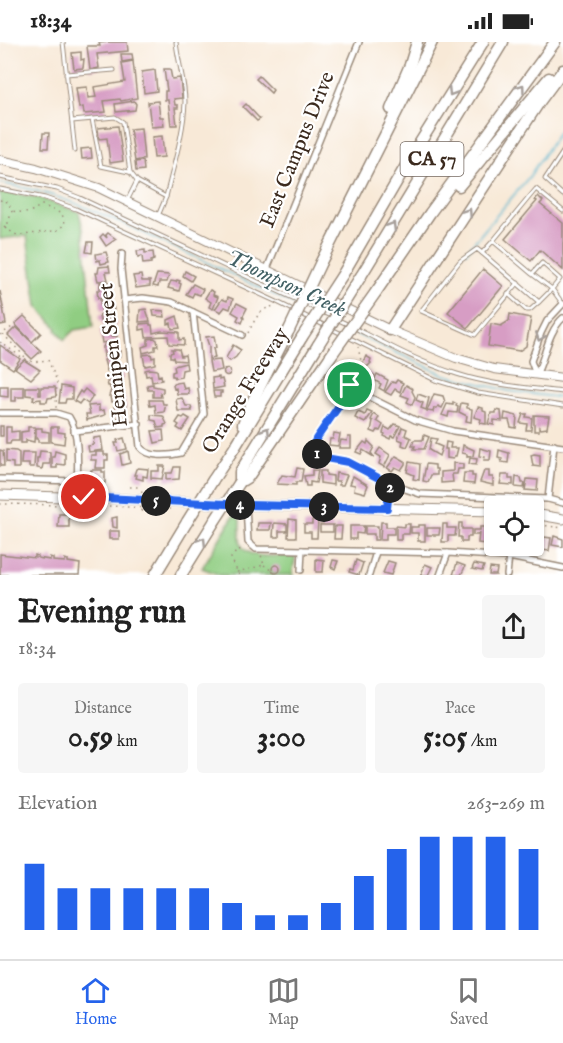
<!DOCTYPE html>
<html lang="en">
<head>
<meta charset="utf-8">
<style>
	:root { --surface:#fff; --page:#f6f6f6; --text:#222; --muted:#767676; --line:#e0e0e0; --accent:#2563eb }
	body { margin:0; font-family:"IM FELL English",serif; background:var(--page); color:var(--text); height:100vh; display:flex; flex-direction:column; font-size:22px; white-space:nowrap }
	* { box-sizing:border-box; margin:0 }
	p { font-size:20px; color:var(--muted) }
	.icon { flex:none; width:33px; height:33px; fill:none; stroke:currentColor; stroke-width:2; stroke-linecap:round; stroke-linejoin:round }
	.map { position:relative; height:533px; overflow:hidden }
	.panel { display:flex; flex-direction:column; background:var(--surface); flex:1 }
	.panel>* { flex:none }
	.buttons { position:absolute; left:484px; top:454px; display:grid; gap:12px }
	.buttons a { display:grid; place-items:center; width:60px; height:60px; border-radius:6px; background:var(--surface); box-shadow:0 2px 4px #0004; font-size:30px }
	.pin { position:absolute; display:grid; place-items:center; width:51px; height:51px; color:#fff; margin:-26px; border:3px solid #fff; border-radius:50%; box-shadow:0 2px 6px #0007 }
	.km { position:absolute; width:30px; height:30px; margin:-15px; border-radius:50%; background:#222; color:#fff; font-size:16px; line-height:30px; text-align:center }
	.round { display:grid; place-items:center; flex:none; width:63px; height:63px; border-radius:6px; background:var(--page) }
	.overview { display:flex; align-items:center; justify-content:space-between; height:102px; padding:0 18px }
	h1 { font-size:33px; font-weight:700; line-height:45px }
	.metrics { display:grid; grid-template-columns:repeat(3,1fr); gap:9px; height:102px; padding:6px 18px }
	.metrics div { display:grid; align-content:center; border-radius:6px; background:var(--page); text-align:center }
	.metrics b { font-size:30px; font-weight:700 }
	.metrics small { font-size:16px; font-weight:400 }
	.metrics p { font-size:16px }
	.chart { height:168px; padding:12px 18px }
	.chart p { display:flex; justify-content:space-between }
	.chart svg { width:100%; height:108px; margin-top:6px; stroke:var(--accent); stroke-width:6 }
	.status { display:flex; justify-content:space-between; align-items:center; height:42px; padding:0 30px; background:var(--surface); direction:ltr }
	.status svg { height:16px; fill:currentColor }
	.menu { display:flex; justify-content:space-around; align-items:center; height:84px; border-top:2px solid var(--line); background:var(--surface); font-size:16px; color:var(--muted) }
	.menu a { display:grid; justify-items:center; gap:3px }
	.menu .current { color:var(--accent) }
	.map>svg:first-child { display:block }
	.green { fill:#90cd82; stroke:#667c50; stroke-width:1.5 }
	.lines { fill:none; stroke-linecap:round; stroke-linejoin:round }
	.stream { stroke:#50b4cf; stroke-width:1.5 }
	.building { fill:#d79dc4 }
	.lane-casing { stroke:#9a8a7a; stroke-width:5 }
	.street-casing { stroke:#9a8a7a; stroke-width:8 }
	.secondary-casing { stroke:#9a8a7a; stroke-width:10 }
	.primary-casing { stroke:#9a8a7a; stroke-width:11 }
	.highway-casing { stroke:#9a8a7a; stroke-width:13 }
	.path { stroke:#9a8a7a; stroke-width:1.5; stroke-dasharray:1.5 4.5; stroke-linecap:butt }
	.lane { stroke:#fff; stroke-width:3 }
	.street { stroke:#fff; stroke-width:5 }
	.secondary { stroke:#fff; stroke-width:8 }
	.primary { stroke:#fff; stroke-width:9 }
	.highway { stroke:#fff; stroke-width:10 }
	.highway-bridge-casing { stroke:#9a8a7a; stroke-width:13; stroke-linecap:butt }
	.path-bridge { stroke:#9a8a7a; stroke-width:1.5; stroke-dasharray:1.5 4.5; stroke-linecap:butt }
	.highway-bridge { stroke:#fff; stroke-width:10 }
	.oneway { stroke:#a79f9a }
	.route-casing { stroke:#fff; stroke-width:12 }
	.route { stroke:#2563eb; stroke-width:8 }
	.labels { text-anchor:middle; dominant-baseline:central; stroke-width:4.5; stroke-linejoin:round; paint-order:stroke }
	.shield { fill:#fff; stroke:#766a62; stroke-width:1.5 }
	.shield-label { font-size:20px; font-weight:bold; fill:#3b2a1e }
	.street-label { font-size:21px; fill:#3b2a1e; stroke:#fff }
	.water-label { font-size:22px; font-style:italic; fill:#436165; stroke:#fff }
</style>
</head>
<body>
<div class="status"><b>18:34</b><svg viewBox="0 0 49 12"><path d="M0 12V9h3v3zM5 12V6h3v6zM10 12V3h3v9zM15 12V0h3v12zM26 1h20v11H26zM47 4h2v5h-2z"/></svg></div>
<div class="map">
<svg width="563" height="533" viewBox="0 0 563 533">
	<rect width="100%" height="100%" fill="#fff"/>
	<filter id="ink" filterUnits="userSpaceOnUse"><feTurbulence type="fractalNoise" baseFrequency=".0167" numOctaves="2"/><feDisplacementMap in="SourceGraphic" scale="12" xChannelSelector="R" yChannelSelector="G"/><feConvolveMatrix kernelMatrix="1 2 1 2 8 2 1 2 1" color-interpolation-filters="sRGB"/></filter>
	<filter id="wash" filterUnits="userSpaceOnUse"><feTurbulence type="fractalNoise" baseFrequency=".008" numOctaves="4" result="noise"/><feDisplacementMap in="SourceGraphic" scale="24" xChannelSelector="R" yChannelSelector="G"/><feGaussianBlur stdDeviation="1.35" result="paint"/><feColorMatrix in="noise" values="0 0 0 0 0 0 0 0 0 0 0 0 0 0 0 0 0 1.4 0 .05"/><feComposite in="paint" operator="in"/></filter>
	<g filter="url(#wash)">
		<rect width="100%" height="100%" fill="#f8e9d7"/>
		<g class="green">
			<polygon points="0,149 39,156 79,170 83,187 93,285 74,288 64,298 56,288 57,286 37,264 27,194 0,197"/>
			<path d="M234,473l6,5c0,7 -1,17 1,24 5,17 40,11 54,12 1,7 -4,13 -1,19h-74l-18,-7z"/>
		</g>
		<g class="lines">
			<g class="stream">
				<path d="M0,141c51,8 96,28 142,49 52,24 102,48 153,73"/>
				<polyline points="466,210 529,135 563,83"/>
				<polyline points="354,291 445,333 509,349 563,356"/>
			</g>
		</g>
		<g id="blocks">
			<g class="building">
				<polygon points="109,0 127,0 128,9 97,12 99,26 90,28 87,4 100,4 99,1"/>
				<polygon points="81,10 81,18 84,17 83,26 74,27 72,11"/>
				<polygon points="121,12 132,12 133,18 122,20"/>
				<polygon points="133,19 137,56 121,59 120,57 104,59 106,70 84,72 83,65 79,66 76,46 87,45 88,56 96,55 94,45 125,40 122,21"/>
				<polygon points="164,27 170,27 172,37 180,36 182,56 174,57 175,63 178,63 178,66 175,66 177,83 171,83 168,58 165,58 165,49 167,49"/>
				<polygon points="155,28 157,49 144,51 142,30"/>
				<polygon points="259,34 273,48 271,51 256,37"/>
				<polygon points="134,59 136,62 135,68 116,70 115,62"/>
				<polygon points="158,59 160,75 163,75 164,84 151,85 148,60"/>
				<polygon points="246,62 260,77 257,79 243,65"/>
				<polygon points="118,84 123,119 110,121 107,96 99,97 98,86"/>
				<polygon points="141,86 144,117 135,119 130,87"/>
				<polygon points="43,91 49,91 48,106 42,106"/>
				<polygon points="162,94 164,115 154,116 152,95"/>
				<polygon points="91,106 92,116 82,117 81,107"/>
				<polygon points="143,119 144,128 136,129 135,120"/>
				<polygon points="538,154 543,159 540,162 563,181 563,228 540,208 531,219 505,197 537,159 535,158"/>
				<polygon points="108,191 116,197 106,204 100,195 103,192 107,196 106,193"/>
				<polygon points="88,200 93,200 92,211 86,210"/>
				<polygon points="145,208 145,211 153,210 154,218 151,219 151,221 143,222 142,214 138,215 137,209"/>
				<polygon points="106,210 109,220 101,222 100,218 97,219 96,212"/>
				<polygon points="109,224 110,230 106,230 108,238 98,239 96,231 98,231 99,225"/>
				<polygon points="483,227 503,244 468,286 448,270"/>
				<polygon points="185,229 194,234 191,239 183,234"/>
				<polygon points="157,232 169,233 167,240 159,240 158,245 153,244"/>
				<polygon points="141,233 142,239 150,239 150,244 136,246 133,234"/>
				<polygon points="177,238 180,239 179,241 181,242 179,249 168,246 171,239 176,240"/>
				<polygon points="100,240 111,240 112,246 107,246 107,254 98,256 97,248 100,248"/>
				<polygon points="193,242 203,247 200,253 194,251 192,255 186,252"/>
				<polygon points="210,248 214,250 213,253 218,255 213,267 209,265 211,260 205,256"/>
				<polygon points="0,249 6,282 0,283"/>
				<polygon points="228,255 233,257 230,267 225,265 221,270 215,267 222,257 227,259"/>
				<polygon points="107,256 109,263 113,263 114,268 101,268 100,257"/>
				<polygon points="237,261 247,266 243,274 244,276 242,281 237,278 239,274 232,270"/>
				<polygon points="146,267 150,279 139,280 140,268"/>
				<polygon points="153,268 164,269 165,275 154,274"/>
				<polygon points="107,271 108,277 115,278 116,284 103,284 102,278 100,279 99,275 101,272"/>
				<polygon points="510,272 531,276 526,304 519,309 488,304 491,282 501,284 509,279"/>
				<polygon points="24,274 41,291 32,300 15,282"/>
				<polygon points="177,274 180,286 172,287 171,281 168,282 168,278"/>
				<polygon points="150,281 150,283 152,283 153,291 161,289 179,290 179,298 184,297 184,303 169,302 168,294 146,295 145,287 140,288 140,282"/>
				<polygon points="16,285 41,309 32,317 8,293"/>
				<polygon points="110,287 111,294 117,294 117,299 102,301 100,288"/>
				<polygon points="214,294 216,306 213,306 215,316 209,317 209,304 206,295"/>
				<polygon points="154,296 157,298 158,304 155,304 155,308 143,311 142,305 148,303 148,297"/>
				<polygon points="105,302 112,302 115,309 120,309 120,314 104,315 103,305"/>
				<polygon points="0,303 20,317 13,327 0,318"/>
				<polygon points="233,303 241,308 236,315 230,319 226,316"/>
				<polygon points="172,307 179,307 181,314 185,313 186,319 174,318 173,315 170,315 170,311 173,310"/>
				<polygon points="151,312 152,316 155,315 155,322 145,324 143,313"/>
				<polygon points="366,314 371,317 370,320 371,321 367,325 362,322"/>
				<polygon points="116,316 116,325 121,324 122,329 114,329 114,331 110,331 110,328 107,329 104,318"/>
				<polygon points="24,318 40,328 31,337 15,326"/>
				<polygon points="220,318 222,328 211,330 209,319"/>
				<polygon points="186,321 187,327 182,328 181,335 175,336 174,334 172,334 172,330 175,329 174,324"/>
				<circle cx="227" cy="330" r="3.5"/>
				<polygon points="150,327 157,328 158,334 161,333 162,338 152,340 151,333 146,334 145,328"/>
				<polygon points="363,329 365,330 366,329 374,333 370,343 359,336"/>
				<polygon points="122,331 123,337 117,337 116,345 110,346 110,344 108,344 107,340 110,340 109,334"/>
				<polygon points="377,332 388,338 384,349 379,346 381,342 374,338"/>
				<polygon points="219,335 219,338 222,337 224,345 213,347 212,336"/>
				<polygon points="397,338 403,341 400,350 395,347 391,353 385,350 392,340 395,341"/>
				<polygon points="182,340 184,347 188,346 189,352 177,352 176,346 174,347 173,343 176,341"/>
				<polygon points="153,342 153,344 163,346 163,350 160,351 161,355 153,355 153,348 148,348 147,343"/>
				<polygon points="406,343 413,347 412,349 415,355 412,363 407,360 409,356 401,353"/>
				<polygon points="0,344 8,344 8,355 0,354"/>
				<polygon points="61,344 72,346 72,357 66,357 65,361 59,361"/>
				<polygon points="11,345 24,345 24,355 16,355 16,359 11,359"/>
				<polygon points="26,345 39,345 39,353 41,353 41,345 55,345 56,353 55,355 48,356 47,360 41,360 41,357 33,358 34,354 26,353"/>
				<polygon points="85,347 93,354 88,362 82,358 79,362 74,359 80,349 82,351"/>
				<polygon points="111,348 117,348 119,355 124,354 125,360 112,360 111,354 109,354"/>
				<polygon points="213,349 222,349 222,351 220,351 220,355 214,355"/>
				<polygon points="418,352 429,356 426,368 421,366 423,361 416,358"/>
				<polygon points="434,352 443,354 445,360 442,366 438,364 437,366 434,366 433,370 427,369"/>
				<polygon points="182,356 186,364 191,364 192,369 178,369 176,357"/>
				<polygon points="149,358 162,358 163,362 166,362 164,370 156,371 155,363 150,364"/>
				<polygon points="453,360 457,362 456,364 458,365 457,371 449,370 448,375 442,373 447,362 453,363"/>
				<polygon points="461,361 467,362 467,366 472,367 471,380 466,379 467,374 459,370"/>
				<polygon points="120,362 126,362 126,367 121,368 121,375 115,376 114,364"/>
				<polygon points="99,363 99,369 104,368 105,373 87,378 86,372 90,372 88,364"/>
				<polygon points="478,365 483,366 483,369 486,370 486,382 480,381 481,377 474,375"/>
				<polygon points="496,368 501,369 502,379 494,378 494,383 488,382 491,371 496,371"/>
				<polygon points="367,369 372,371 365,381 355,376 358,370 365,373"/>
				<polygon points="505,371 517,374 516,386 511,385 509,378 504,378"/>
				<polygon points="374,372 379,375 377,379 383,383 380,389 378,388 376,391 371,389 373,379 371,378"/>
				<polygon points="523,372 527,372 526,375 532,376 531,388 526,388 527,382 520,381"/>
				<polygon points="151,373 163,374 167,382 164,383 164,385 158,386 156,379 151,378"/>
				<polygon points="534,373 549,374 547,386 541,387 539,385 539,389 534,389"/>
				<polygon points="185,374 190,377 182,389 177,386 179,383 176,381 180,375 183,376"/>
				<polygon points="395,382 400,384 394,395 391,394 390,397 384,394 385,392 383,391 385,385 390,388"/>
				<rect x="0" y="384" width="3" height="10"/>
				<polygon points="6,385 11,385 11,390 19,389 19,399 11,399 10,402 6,402"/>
				<polygon points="28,385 35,385 34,400 26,398 26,401 21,401 21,390 28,389"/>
				<polygon points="51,385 58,385 58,390 65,391 64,402 51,400"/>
				<polygon points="402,385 407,387 405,393 411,396 407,405 402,403 403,399 398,397"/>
				<polygon points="36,386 42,386 42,389 49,390 49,400 38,400 38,397 36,397"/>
				<polygon points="163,388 164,399 155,401 152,389"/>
				<polygon points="334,391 340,392 338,404 329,403 330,397 333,397"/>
				<polygon points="424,393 429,395 424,407 414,407 415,404 412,404 414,398 423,398"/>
				<polygon points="101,395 103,408 89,410 88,404 93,403 94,396"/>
				<polygon points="348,395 351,395 351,406 339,406 341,398 347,399"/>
				<polygon points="124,396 127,407 118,409 115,401 118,401 117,398"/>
				<polygon points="431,396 437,397 435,402 442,405 439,414 429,408"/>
				<polygon points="368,399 374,405 371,411 374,415 363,408 361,412 356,410 364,400 367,402"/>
				<polygon points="446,400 451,401 450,406 458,406 456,414 454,414 453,417 447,416 447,407 445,407"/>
				<polygon points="463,403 474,408 473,414 467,415 467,412 462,411"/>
				<polygon points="380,406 390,413 384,425 379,422 381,415 376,412"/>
				<polygon points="480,406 491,409 490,418 484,418 485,415 479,414"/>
				<polygon points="0,408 3,409 4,424 0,424"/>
				<polygon points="6,408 16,409 19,411 19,426 13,426 13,421 6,420"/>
				<polygon points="499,408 509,411 508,421 501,420 502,417 498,416"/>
				<polygon points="40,409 50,410 50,422 43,422 42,427 37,426 37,416 39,416"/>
				<polygon points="55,409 65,412 65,423 57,422 57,426 52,426 52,415 54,415"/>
				<polygon points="128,409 130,421 122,423 120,412"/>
				<polygon points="96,410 104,410 104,413 108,413 108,418 105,418 105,426 95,426 96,418 91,418 91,413 96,413"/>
				<polygon points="22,411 35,411 34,425 29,425 29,422 21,422"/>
				<polygon points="534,412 540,413 540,425 533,424 531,413"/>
				<polygon points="396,414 405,419 405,422 401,428 395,425 392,429 387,426"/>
				<polygon points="470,416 477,417 476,423 469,422"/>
				<polygon points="409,420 420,422 419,438 413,437 414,433 407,430"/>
				<polygon points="453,421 463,422 463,427 458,427 457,432 452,432 453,440 441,441 441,430 453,429"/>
				<polygon points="426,422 435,423 435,427 437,427 437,433 431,433 428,440 423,439"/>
				<polygon points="159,424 165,424 162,437 151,436 151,429 159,429"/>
				<polygon points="174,425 180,425 179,437 166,438 166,431 172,431"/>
				<polygon points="138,426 148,427 147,435 143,434 143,438 136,436 137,433 134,433 136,427"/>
				<polygon points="297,426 303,427 301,440 296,440 296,443 277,442 282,433 295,435"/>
				<polygon points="91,428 102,428 102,430 105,430 105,441 94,441 95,434 91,434"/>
				<polygon points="312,428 318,428 316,441 310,440 310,444 306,444 304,434 312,433"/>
				<polygon points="320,429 326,429 326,433 333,434 333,443 320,441"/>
				<polygon points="484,429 489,429 489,435 493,435 493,443 480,440"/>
				<polygon points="336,431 347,433 343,443 339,443 339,439 335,439"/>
				<polygon points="464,431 472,431 472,434 475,434 474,442 463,441"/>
				<polygon points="502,433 509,433 509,437 513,437 513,443 500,442"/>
				<polygon points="353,434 368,443 365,451 354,448 355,443 350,442"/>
				<polygon points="516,435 521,436 522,441 525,441 524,446 515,445"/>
				<polygon points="527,437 538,438 537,449 525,448"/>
				<polygon points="59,472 69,472 69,485 58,485"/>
				<polygon points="117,475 117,486 113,485 112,476"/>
				<polygon points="289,477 296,478 296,495 288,495"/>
				<polygon points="312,478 318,478 317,496 311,496 311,490 304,490 304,482 312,482"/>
				<polygon points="381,480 386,480 386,485 394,485 394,492 386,492 386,498 380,498"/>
				<polygon points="258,481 271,481 270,488 257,488"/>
				<polygon points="274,481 287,482 287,489 279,489 279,495 273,495"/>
				<polygon points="459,481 462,481 462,487 471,487 471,495 467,495 467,500 461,500 461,495 458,495"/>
				<polygon points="405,482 410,482 409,492 401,492 401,498 396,498 396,484 405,485"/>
				<polygon points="443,482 447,482 447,486 456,486 455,494 448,494 448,500 442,500"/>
				<rect x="320" y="483" width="13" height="7"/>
				<polygon points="418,483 425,483 425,499 418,499 418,491 411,491 411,485 418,485"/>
				<polygon points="335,484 342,484 341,497 334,497"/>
				<polygon points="350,484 364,484 363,492 356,491 356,497 350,497"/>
				<polygon points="365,484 378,484 378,498 374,498 374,492 365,492"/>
				<polygon points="480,485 484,485 484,489 487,489 486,502 478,501 479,491 478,493 473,493 473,488 480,488"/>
				<polygon points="427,486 440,486 439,493 427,493"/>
				<rect x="109" y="489" width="10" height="8"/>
				<polygon points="554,494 563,497 563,505 552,503"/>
				<polygon points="544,495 551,496 549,509 542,508"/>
				<polygon points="489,496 495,496 495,504 489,502"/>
				<polygon points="0,512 35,516 35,513 38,514 38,516 50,518 50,515 53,516 53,519 65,520 65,517 68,518 68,520 80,522 79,533 0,533"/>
				<polygon points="316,517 324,518 323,530 316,530"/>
				<polygon points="333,518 338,519 335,527 331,525"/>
				<polygon points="356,518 363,521 359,533 349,530 350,527 353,528"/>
				<polygon points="388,519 395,521 391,533 383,531"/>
				<polygon points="457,521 465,524 464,527 461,533 453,533"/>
				<polygon points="425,522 432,525 428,533 421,533"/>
				<polygon points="474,522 484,524 482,529 472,527"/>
				<circle cx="276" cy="527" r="4"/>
				<polygon points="490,526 497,527 496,533 489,533"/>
			</g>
		</g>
	</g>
	<g filter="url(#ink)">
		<use href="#blocks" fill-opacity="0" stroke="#9a8a7a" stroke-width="1.5"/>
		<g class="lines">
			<defs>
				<g id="lane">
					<polyline points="63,0 75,109"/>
					<polyline points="66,32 114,28"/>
					<polyline points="92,77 101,124 129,130"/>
					<polyline points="72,79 115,75 123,80 130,130 137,139 166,155 158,174"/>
					<polyline points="563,110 545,137 563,153"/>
					<polyline points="0,135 57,147 80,156 316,267"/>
					<polyline points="0,147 45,156 76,167 275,259 435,338 478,351 563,364"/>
					<path d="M166,155c7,-30 18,-64 19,-95 0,-21 -7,-40 -9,-60"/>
					<polyline points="127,159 137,139"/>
					<polyline points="493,199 536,147 563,169"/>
					<polyline points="482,211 539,260 552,247 563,262"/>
					<polyline points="518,241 475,293 421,269 460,219 477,207 482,211 493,199 532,232 542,221 560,237 552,247 532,232"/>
					<polyline points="508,252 526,268 530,268 539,260"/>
					<polyline points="322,270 349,283"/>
					<path d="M355,286c33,17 66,35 102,46 34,11 71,14 106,18"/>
				</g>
				<g id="street">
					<path d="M122,212l-1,15 19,178c8,11 29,9 41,6l23,-39 -11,-102"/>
					<polyline points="267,227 359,0"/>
					<polyline points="124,258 143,256 172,260 242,293"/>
					<polyline points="536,333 531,319 541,291 547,279 563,262"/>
					<path d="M536,333c9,-17 12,-44 27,-57"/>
					<path d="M0,371h56l13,4c12,17 8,59 8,80"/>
					<polyline points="74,389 139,382"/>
					<polyline points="563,405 453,389 415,378 359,350 352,349 347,352 314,402 315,411 320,415 348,420 390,442 420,452 548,457 563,461"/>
					<polyline points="0,437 77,439"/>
					<polyline points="548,457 554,403"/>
					<polyline points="246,463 248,500 256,507 448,511 509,515 563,526"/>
					<polyline points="387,466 390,442"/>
					<polyline points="301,528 302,508"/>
					<polyline points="369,533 376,510"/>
					<polyline points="440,533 448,511"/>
					<polyline points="507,533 510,504"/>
				</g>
				<polyline id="secondary" points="0,118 36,126 99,146 390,288 456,316 494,327 563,336"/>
				<g id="primary">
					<polyline points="0,453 123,457 246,463 495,469"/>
					<polyline points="534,472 563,477"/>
				</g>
				<g id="highway">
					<polyline points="391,67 410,23 417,0"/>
					<polyline points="459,144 549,36"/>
					<polyline points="321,220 432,0"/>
					<polyline points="343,232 411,115 483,0"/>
					<polyline points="361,234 503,0"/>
					<polyline points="376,250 430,171 555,0"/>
					<polyline points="390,288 540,59 563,28"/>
					<polyline points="243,382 250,364 289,288"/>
					<polyline points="213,438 235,405 302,295"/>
					<polyline points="240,440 240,430 318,303"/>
					<polyline points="240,440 248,435 330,315"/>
					<polyline points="155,533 187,480"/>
					<polyline points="181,533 214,480"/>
				</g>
			</defs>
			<use href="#lane" class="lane-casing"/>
			<use href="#street" class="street-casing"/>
			<use href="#secondary" class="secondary-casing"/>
			<use href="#primary" class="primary-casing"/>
			<use href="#highway" class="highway-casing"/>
			<g class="path">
				<polyline points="0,158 8,160 12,169 7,184 0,188"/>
				<polyline points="5,186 17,193 23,193 59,188 65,181 62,172 42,163 28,171 12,169"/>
				<path d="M248,291c7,-13 11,-25 27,-27"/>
				<polyline points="3,292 26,316"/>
				<polyline points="0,293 15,283 35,304"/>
				<polyline points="0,300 23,316 33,320 48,318 57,339 56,366"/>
				<polyline points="351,345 350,343 361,319 358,305"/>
				<polyline points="130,445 142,445"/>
				<polyline points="0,462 69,463"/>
				<polyline points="109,464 170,467"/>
				<polyline points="141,469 152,470"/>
				<polyline points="534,482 563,486"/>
				<polyline points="264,523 277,533"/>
				<polyline points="237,530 264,523 261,513"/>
				<polyline points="239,533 231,516 236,510 244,505"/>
			</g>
			<use href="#lane" class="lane"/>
			<use href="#street" class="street"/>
			<use href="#secondary" class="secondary"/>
			<use href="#primary" class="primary"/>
			<use href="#highway" class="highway"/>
			<defs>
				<g id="highway-bridge">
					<polyline points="289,288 321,220"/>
					<polyline points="302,295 343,232"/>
					<polyline points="318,303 361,234"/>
					<polyline points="330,315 376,250"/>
					<polyline points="187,480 213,438"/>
					<polyline points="214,480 240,440"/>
				</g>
			</defs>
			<use href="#highway-bridge" class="highway-bridge-casing"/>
			<polyline class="path-bridge" points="141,469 142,445"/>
			<use href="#highway-bridge" class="highway-bridge"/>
		</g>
		<defs><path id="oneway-chevron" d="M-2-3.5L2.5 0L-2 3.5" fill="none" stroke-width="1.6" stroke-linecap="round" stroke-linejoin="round" transform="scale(1.5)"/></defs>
		<g class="oneway">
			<use href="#oneway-chevron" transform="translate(521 46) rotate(-54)"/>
			<use href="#oneway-chevron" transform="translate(452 50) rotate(122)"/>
			<use href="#oneway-chevron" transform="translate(468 170) rotate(-57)"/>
			<use href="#oneway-chevron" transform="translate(392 184) rotate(-59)"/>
			<use href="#oneway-chevron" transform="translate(540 295) rotate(111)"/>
			<use href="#oneway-chevron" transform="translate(266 389) rotate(-58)"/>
			<use href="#oneway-chevron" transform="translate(202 499) rotate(-58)"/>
		</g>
	</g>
	<g class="lines" filter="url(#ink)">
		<defs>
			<polyline id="route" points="84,455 246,463 387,466 390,442 348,420 320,415 315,411 314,402 316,397 347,352 352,349 350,343"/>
		</defs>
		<use href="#route" class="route-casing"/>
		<use href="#route" class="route"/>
	</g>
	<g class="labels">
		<rect class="shield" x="400.5" y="100" width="63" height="34" rx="4.5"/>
		<g class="shield-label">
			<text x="432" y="117">CA 57</text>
		</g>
		<g class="street-label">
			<text transform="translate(298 108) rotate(-68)">East Campus Drive</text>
			<text transform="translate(114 313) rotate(-96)">Hennipen Street</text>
			<text transform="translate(246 349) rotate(-58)">Orange Freeway</text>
		</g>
		<g class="water-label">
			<text transform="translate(286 242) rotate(25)">Thompson Creek</text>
		</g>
	</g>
</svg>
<div class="buttons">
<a><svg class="icon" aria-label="locate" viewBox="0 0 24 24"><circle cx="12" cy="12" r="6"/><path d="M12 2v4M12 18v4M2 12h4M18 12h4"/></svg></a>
</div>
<div class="pin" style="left:350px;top:343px;background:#1e9e55"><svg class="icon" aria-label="arrive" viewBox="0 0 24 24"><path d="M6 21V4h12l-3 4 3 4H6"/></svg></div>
<div class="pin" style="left:84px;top:455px;background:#d93025"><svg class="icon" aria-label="check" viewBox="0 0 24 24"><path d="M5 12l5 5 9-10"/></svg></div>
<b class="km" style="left:317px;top:412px">1</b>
<b class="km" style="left:390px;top:446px">2</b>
<b class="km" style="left:324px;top:465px">3</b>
<b class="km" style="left:240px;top:463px">4</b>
<b class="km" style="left:156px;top:459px">5</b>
</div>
<section class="panel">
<div class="overview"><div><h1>Evening run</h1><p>18:34</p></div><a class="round"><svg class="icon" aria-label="share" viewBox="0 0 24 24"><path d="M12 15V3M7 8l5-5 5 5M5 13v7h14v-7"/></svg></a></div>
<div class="metrics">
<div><p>Distance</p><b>0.59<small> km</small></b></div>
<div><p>Time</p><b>3:00</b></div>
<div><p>Pace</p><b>5:05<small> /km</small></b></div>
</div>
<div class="chart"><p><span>Elevation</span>263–269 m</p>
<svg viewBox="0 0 160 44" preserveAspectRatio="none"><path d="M5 44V17M15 44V27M25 44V27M35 44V27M45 44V27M55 44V27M65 44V33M75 44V38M85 44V38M95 44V33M105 44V22M115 44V11M125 44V6M135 44V6M145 44V6M155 44V11"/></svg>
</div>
</section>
<nav class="menu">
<a class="current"><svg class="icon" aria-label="home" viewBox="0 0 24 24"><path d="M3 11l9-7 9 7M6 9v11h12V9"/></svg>Home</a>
<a><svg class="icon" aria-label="map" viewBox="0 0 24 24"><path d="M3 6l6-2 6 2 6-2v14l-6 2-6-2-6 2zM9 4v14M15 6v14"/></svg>Map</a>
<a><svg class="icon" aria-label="saved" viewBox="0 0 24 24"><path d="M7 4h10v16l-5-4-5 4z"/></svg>Saved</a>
</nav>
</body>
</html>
